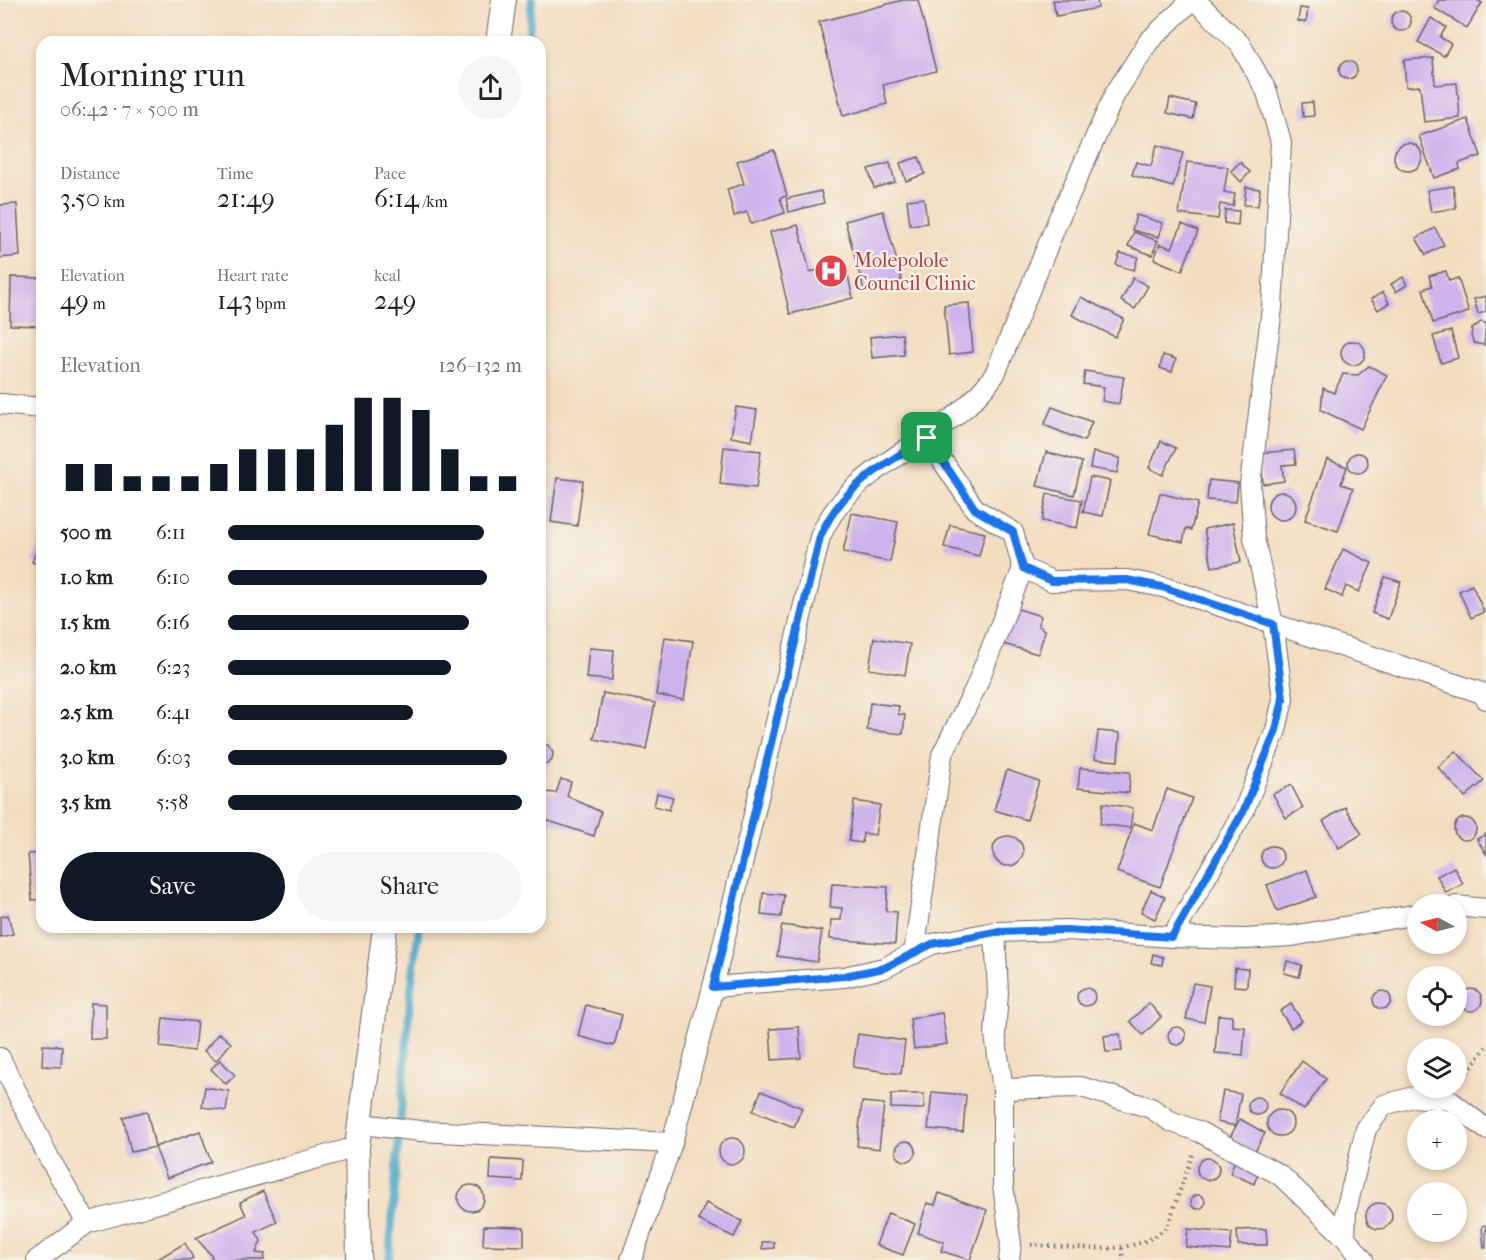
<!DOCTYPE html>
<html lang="en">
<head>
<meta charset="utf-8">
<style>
	:root { --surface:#fff; --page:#f6f6f6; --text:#222; --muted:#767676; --accent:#111827 }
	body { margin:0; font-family:"IM FELL French Canon",serif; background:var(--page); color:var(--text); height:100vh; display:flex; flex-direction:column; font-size:22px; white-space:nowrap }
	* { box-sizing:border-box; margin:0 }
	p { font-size:20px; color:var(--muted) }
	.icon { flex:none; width:33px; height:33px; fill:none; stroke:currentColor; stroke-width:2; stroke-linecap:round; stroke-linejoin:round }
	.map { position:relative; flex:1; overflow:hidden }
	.sheet { position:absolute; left:36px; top:36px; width:510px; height:897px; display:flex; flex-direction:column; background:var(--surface); border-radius:18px; box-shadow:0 3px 9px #0003 }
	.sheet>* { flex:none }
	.needle { width:39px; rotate:277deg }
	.tools { position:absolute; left:1407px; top:894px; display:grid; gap:12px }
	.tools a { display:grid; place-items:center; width:60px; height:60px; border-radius:50%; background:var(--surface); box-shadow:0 3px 9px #0003; font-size:30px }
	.pin { position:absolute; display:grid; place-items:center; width:51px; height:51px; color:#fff; margin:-26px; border-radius:12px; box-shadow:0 3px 9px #0006 }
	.round { display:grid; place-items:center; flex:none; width:63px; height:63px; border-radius:32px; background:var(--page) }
	.headline { display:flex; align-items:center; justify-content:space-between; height:102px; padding:0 24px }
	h1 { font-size:33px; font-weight:600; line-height:45px }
	.stats { display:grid; grid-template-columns:repeat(3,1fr); gap:9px; height:102px; padding:6px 24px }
	.stats div { display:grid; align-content:center }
	.stats b { font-size:26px; font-weight:600 }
	.stats small { font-size:16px; font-weight:400 }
	.stats p { font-size:16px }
	.chart { height:168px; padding:12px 24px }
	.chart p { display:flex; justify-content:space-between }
	.chart svg { width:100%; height:108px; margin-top:6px; stroke:var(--accent); stroke-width:6 }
	.primary-button { display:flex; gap:12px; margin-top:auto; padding:12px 24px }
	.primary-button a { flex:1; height:69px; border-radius:36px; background:var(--accent); color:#fff; font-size:24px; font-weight:600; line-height:69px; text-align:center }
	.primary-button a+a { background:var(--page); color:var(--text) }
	ul { padding:0 24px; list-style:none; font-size:20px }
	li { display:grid; grid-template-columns:96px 72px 1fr; align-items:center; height:45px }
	li i { height:15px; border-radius:8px; background:var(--accent) }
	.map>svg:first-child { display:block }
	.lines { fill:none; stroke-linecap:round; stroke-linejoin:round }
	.stream { stroke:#48a6c6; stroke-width:8 }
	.building { fill:#cfb3ed }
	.minor-casing { stroke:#6b636a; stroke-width:22 }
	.tertiary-casing { stroke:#6b636a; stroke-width:26 }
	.path { stroke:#6b636a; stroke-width:4; stroke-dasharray:1.5 4.5; stroke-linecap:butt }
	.minor { stroke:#fff; stroke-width:20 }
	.tertiary { stroke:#fff; stroke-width:24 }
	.route-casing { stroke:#fff; stroke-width:12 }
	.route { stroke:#1a73e8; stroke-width:8 }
	.labels { text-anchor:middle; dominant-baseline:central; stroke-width:4.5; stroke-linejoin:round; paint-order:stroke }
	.health-label { font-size:20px; fill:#be3a42; stroke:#f7f3e8; text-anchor:start }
</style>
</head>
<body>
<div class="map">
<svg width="1486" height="1260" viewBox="0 0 1486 1260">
	<rect width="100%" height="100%" fill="#f7f3e8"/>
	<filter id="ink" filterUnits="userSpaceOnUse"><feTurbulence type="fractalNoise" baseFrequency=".0167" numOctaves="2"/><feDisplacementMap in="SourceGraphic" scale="12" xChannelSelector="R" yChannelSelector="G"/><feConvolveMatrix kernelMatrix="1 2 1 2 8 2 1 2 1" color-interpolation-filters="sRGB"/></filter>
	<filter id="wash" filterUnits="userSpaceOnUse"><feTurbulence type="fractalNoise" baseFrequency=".008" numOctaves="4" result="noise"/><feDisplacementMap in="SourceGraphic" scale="24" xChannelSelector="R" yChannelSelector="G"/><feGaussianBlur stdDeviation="1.35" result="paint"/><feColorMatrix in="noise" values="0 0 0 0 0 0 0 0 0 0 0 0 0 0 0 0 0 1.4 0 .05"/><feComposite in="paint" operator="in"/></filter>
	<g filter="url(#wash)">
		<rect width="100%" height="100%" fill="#f3ddc0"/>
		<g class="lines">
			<g class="stream">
				<polyline points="528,42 532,0"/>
				<polyline points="389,1260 411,989 419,927"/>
			</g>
		</g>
		<g id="blocks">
			<g class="building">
				<polygon points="903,0 918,0 936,71 883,85 887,104 843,116 819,22"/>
				<polygon points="1053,0 1097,0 1098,8 1056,16"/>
				<polygon points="1439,0 1477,0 1482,3 1467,28 1434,8"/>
				<polygon points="1300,8 1308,9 1306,22 1298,21"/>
				<circle cx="1401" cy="21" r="10"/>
				<polygon points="1431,18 1446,27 1440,37 1451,44 1444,56 1418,42"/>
				<polygon points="1433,58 1435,85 1457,83 1460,118 1424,122 1420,86 1406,87 1404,60"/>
				<circle cx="1348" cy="70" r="9"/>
				<polygon points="1170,98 1196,104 1193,119 1167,113"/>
				<polygon points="1313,102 1314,116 1303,117 1302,103"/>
				<polygon points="1468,119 1481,156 1459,163 1460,169 1434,178 1419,136"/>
				<circle cx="1408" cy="157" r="14"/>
				<polygon points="1157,145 1183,153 1173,187 1132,175 1136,162 1151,166"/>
				<polygon points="774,150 787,196 780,198 785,213 751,224 747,212 734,216 727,189 744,184 737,161"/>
				<polygon points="919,157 925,174 906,181 900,163"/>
				<polygon points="1187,162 1228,167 1224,192 1235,194 1233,206 1220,204 1218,219 1179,214"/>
				<polygon points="1240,162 1250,172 1241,182 1231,171"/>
				<polygon points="890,163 895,182 874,188 868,169"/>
				<polygon points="1453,186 1456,208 1431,212 1427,190"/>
				<polygon points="1246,187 1260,189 1258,206 1244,205"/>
				<polygon points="821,191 824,203 789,212 786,199"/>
				<polygon points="924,198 927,223 910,225 907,200"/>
				<polygon points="17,204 20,256 0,258 0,205"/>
				<polygon points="1225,210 1239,211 1238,225 1224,223"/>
				<polygon points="883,211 902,280 864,290 845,221"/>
				<polygon points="1136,215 1163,223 1159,237 1132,230"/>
				<polygon points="1182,224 1198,231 1182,271 1154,259 1160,244 1172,248"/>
				<polygon points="798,225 810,272 845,263 853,298 790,314 770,232"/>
				<polygon points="1435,228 1444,245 1426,255 1416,238"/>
				<polygon points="1134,232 1158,241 1152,255 1128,246"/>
				<polygon points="1120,253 1138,257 1134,270 1116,265"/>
				<polygon points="1446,271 1449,281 1458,278 1469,312 1433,323 1423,289 1432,286 1429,276"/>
				<polygon points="11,277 42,278 42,326 10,325"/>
				<polygon points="1403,277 1407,285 1396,292 1391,284"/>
				<polygon points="1133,278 1148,286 1135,309 1121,301"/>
				<polygon points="1383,292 1389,303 1378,310 1371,299"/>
				<polygon points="1486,296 1486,312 1478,314 1474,299"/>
				<polygon points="1081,297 1124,319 1115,337 1072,315"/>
				<polygon points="969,303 973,352 949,355 944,305"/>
				<polygon points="1481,322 1486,323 1484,345 1474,343 1471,336 1472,329"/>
				<polygon points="1451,331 1458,358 1441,363 1433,336"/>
				<polygon points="902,334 904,355 872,358 870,337"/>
				<circle cx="1353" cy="353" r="12"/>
				<polygon points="1163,355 1176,359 1172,372 1160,368"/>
				<polygon points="1369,366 1387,375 1361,429 1321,410 1323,388 1334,393 1343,374 1358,375"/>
				<polygon points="1085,371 1124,377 1119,404 1102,401 1104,387 1083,384"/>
				<polygon points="736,407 757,410 752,441 731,437"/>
				<polygon points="1052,407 1092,422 1084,441 1044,425"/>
				<polygon points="1161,441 1176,448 1163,475 1149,468"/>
				<polygon points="724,447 761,451 756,488 720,484"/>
				<polygon points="1294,450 1296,464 1282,465 1284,481 1263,484 1260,453"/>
				<polygon points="1046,452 1082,462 1074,495 1037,486"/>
				<polygon points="1093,452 1120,458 1117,473 1090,468"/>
				<circle cx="1358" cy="463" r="10"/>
				<polygon points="1327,459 1347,467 1341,484 1353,488 1338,531 1305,520"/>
				<polygon points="1090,477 1110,481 1103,516 1083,512"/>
				<polygon points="557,478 583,481 577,526 551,522"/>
				<polygon points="1209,480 1238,483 1236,502 1207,500"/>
				<circle cx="1282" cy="506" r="14"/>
				<polygon points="1160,493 1198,503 1191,530 1186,528 1183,542 1149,534"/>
				<polygon points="1047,494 1082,500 1077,528 1042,521"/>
				<polygon points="852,513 898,522 890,562 843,552"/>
				<polygon points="1233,523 1241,562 1212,567 1204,529"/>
				<polygon points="950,525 985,533 979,556 944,547"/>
				<polygon points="42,537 42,566 32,562"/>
				<polygon points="1343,549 1372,563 1359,592 1346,586 1342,597 1325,589"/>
				<polygon points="1385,577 1401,582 1388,619 1372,613"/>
				<polygon points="1472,585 1484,612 1471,618 1459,591"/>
				<polygon points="1011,607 1041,616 1038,625 1045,631 1038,654 1000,643"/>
				<polygon points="665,637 693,641 684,700 656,695"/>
				<polygon points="874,638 910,644 905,675 869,669"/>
				<polygon points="589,648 614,650 612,680 586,678"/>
				<polygon points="603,693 655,703 646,749 594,739"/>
				<polygon points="870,703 899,706 898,714 905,715 903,734 867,730"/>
				<polygon points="1098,731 1120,733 1118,761 1095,759"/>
				<polygon points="540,745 548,745 553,753 552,760 547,764 540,765"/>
				<polygon points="1456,751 1484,781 1465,797 1438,767"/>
				<polygon points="1080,768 1130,772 1129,793 1078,788"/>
				<polygon points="1007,770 1039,781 1027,820 994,810"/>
				<polygon points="561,779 571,782 567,796 601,812 594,836 540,818 544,792 556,793"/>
				<polygon points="1291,785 1303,808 1286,818 1273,794"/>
				<polygon points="1167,789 1192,798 1160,887 1117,872 1134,823 1153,830"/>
				<polygon points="657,793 673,797 669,810 654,806"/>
				<polygon points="854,801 880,805 875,835 863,833 862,843 849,841"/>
				<polygon points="1103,803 1133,808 1130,828 1100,824"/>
				<polygon points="1345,807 1362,834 1339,848 1323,821"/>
				<circle cx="1465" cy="829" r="11"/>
				<polygon points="1486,834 1486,854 1477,839"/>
				<circle cx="1008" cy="851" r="15"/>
				<circle cx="1272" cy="857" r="11"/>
				<polygon points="42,853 42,899 32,900 28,854"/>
				<polygon points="1454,867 1463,884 1446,893 1437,876"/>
				<polygon points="1307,870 1316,897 1277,911 1267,885"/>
				<polygon points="832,884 888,887 886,911 897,912 895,944 830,939 831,920 841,920 842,908 830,907"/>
				<polygon points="1151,890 1165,897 1155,919 1141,912"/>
				<polygon points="763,893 784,895 781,917 761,915"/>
				<polygon points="8,915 13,934 0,937 0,917"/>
				<polygon points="782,925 822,931 817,962 777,956"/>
				<polygon points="1153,954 1163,957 1162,965 1151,963"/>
				<polygon points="1287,961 1302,965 1299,977 1284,973"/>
				<polygon points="1235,968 1248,969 1247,987 1234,986"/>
				<polygon points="1193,983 1210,986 1204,1022 1186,1019"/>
				<circle cx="1086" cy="997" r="9"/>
				<circle cx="1471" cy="1000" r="11"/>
				<circle cx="1382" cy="1000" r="9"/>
				<polygon points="91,1003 106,1004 106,1039 90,1039"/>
				<polygon points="1149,1003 1161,1017 1143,1035 1130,1021"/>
				<polygon points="1291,1004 1302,1021 1291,1028 1280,1011"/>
				<polygon points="586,1005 622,1015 614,1046 578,1036"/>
				<polygon points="942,1013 947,1044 914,1049 910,1019"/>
				<polygon points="1218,1015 1232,1016 1232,1026 1245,1027 1243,1055 1215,1053"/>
				<polygon points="163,1018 197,1022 194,1051 160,1047"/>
				<circle cx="1177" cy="1036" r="9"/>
				<polygon points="799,1027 801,1058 772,1060 770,1029"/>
				<polygon points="219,1033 231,1043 216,1061 204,1051"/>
				<polygon points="858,1034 905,1041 901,1074 853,1067"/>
				<polygon points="1120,1034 1122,1051 1106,1052 1104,1036"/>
				<polygon points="43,1045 62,1046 61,1067 42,1066"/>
				<polygon points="220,1060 235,1075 226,1084 211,1069"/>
				<polygon points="1302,1061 1326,1079 1304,1110 1280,1093"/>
				<polygon points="205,1087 229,1091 226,1111 202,1107"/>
				<polygon points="761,1091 802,1108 794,1127 753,1111"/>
				<polygon points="1223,1091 1241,1094 1235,1126 1217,1122"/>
				<polygon points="932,1092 966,1095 963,1132 928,1129"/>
				<polygon points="891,1094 924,1094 924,1109 891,1108"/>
				<circle cx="1257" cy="1106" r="9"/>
				<polygon points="862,1102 884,1104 879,1149 857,1146"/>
				<circle cx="1280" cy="1123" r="13"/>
				<polygon points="147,1111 155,1147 200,1131 211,1162 167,1178 155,1147 131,1152 123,1117"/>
				<polygon points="1240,1119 1265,1133 1254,1153 1229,1139"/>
				<circle cx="732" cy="1151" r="13"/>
				<circle cx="906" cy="1151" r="10"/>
				<circle cx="1208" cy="1169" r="11"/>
				<polygon points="491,1159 523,1161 522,1181 490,1179"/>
				<polygon points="1235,1160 1259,1171 1254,1184 1230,1173"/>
				<circle cx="471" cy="1198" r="13"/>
				<polygon points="263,1191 277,1222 256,1232 261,1241 256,1253 265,1254 264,1260 211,1260 212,1256 196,1238 246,1215 240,1202"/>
				<polygon points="939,1193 987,1210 970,1260 941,1251 944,1242 918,1233 927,1203 935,1205"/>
				<circle cx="1198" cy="1202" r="7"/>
				<circle cx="1379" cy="1216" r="13"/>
				<polygon points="706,1203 742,1221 734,1237 698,1220"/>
				<polygon points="888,1213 915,1224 903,1255 876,1245"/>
				<polygon points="1486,1225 1486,1248 1484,1248 1482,1226"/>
				<polygon points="484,1226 524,1227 524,1246 483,1245"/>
				<polygon points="1188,1229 1232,1233 1230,1251 1186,1247"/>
				<polygon points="1266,1229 1267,1245 1238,1245 1237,1230"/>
				<polygon points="762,1242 774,1242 774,1248 762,1249"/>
				<polygon points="185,1243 193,1258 189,1260 156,1260"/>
			</g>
		</g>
	</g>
	<g filter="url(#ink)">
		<use href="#blocks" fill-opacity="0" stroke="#6b636a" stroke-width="1.5"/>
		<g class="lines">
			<defs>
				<g id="minor">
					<polyline points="0,404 42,408"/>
					<polyline points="927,438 975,509 1013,532 1023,568 1052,581 1127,580 1163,587 1482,693 1486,699"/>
					<polyline points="1456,906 1486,909"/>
					<polyline points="995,932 998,993 995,1035 1003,1089 1003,1185 1011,1244 1009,1260"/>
					<polyline points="1172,937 1244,810 1276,730 1283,699 1273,624 1254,538 1250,485 1272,308 1281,142 1267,92 1240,44 1195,0"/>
					<polyline points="914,954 942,755 976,687 1023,568"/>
					<polyline points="713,987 844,977 884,968 932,944 995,932 1067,930 1172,937 1245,939 1292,936 1418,914"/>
					<polyline points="0,1058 49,1158 87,1223"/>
					<polyline points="1003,1089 1081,1087 1151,1108 1170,1121 1200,1132 1280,1175 1345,1237"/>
					<polyline points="361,1124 420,1131 672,1143"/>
					<polyline points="37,1260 87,1223 357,1147"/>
					<path d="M631,1260l41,-117 41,-156 107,-450c32,-78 128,-93 175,-163l64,-156 56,-124 34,-53 43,-41"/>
					<polyline points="1363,1260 1345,1237 1346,1211 1366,1129 1384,1105 1413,1097 1449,1100 1486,1129"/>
				</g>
				<g id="tertiary">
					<polyline points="498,42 504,0"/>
					<polyline points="359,1260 357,1147 385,927"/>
				</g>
			</defs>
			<use href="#minor" class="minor-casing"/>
			<use href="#tertiary" class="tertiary-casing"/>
			<g class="path">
				<polyline points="1461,1082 1486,1047"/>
				<path d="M1031,1245c41,1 107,15 137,-20l25,-72"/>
				<polyline points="1122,1248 1123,1260"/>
			</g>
			<use href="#minor" class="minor"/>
			<use href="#tertiary" class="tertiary"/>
		</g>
	</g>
	<g class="lines" filter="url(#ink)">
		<defs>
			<path id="route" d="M927,438l48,71 38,23 10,36 29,13 75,-1 35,7 111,37 10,75 -7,31 -32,80 -72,127 -106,-7 -71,2 -63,12 -48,24 -40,8 -131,11 107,-450c20,-49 63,-72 107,-99z"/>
		</defs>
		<use href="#route" class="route-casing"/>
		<use href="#route" class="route"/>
	</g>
	<defs>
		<symbol id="hospital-disc" viewBox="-11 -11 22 22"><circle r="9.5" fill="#e0444e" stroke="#f7f3e8"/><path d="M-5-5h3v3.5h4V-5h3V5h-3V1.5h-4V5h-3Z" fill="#fff"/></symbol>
	</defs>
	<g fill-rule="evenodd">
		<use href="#hospital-disc" x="812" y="252" width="38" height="38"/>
	</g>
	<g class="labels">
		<g class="health-label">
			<text x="854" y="260">Molepolole<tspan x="854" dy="23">Council Clinic</tspan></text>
		</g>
	</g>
</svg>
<div class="tools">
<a><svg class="needle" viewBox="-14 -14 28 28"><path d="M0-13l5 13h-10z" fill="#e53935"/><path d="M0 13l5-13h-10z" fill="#767676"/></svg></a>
<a><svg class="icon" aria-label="locate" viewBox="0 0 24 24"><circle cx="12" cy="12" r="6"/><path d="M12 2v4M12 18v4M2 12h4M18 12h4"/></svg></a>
<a><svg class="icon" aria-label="layers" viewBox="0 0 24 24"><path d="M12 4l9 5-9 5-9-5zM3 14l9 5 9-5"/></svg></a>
<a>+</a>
<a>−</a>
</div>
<div class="pin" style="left:927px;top:438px;background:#1e9e55"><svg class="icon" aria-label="arrive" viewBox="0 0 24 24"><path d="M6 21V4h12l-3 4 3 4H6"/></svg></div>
<section class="sheet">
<div class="headline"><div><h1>Morning run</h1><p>06:42 · 7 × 500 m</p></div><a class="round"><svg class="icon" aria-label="share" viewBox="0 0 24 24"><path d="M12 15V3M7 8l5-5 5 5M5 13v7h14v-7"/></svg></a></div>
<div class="stats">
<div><p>Distance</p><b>3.50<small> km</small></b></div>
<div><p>Time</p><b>21:49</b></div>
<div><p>Pace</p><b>6:14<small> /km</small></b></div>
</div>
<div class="stats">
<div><p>Elevation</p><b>49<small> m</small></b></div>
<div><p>Heart rate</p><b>143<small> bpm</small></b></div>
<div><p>kcal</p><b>249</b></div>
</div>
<div class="chart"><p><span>Elevation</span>126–132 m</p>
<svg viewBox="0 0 160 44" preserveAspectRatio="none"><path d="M5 44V33M15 44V33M25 44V38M35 44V38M45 44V38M55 44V33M65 44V27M75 44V27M85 44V27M95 44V17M105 44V6M115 44V6M125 44V11M135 44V27M145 44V38M155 44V38"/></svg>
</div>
<ul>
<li><b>500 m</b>6:11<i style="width:87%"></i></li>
<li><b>1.0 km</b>6:10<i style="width:88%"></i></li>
<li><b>1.5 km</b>6:16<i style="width:82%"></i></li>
<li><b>2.0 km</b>6:23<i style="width:76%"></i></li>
<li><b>2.5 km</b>6:41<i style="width:63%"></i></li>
<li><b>3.0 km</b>6:03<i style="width:95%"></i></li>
<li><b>3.5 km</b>5:58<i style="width:100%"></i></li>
</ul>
<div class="primary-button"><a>Save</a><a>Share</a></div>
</section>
</div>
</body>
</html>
